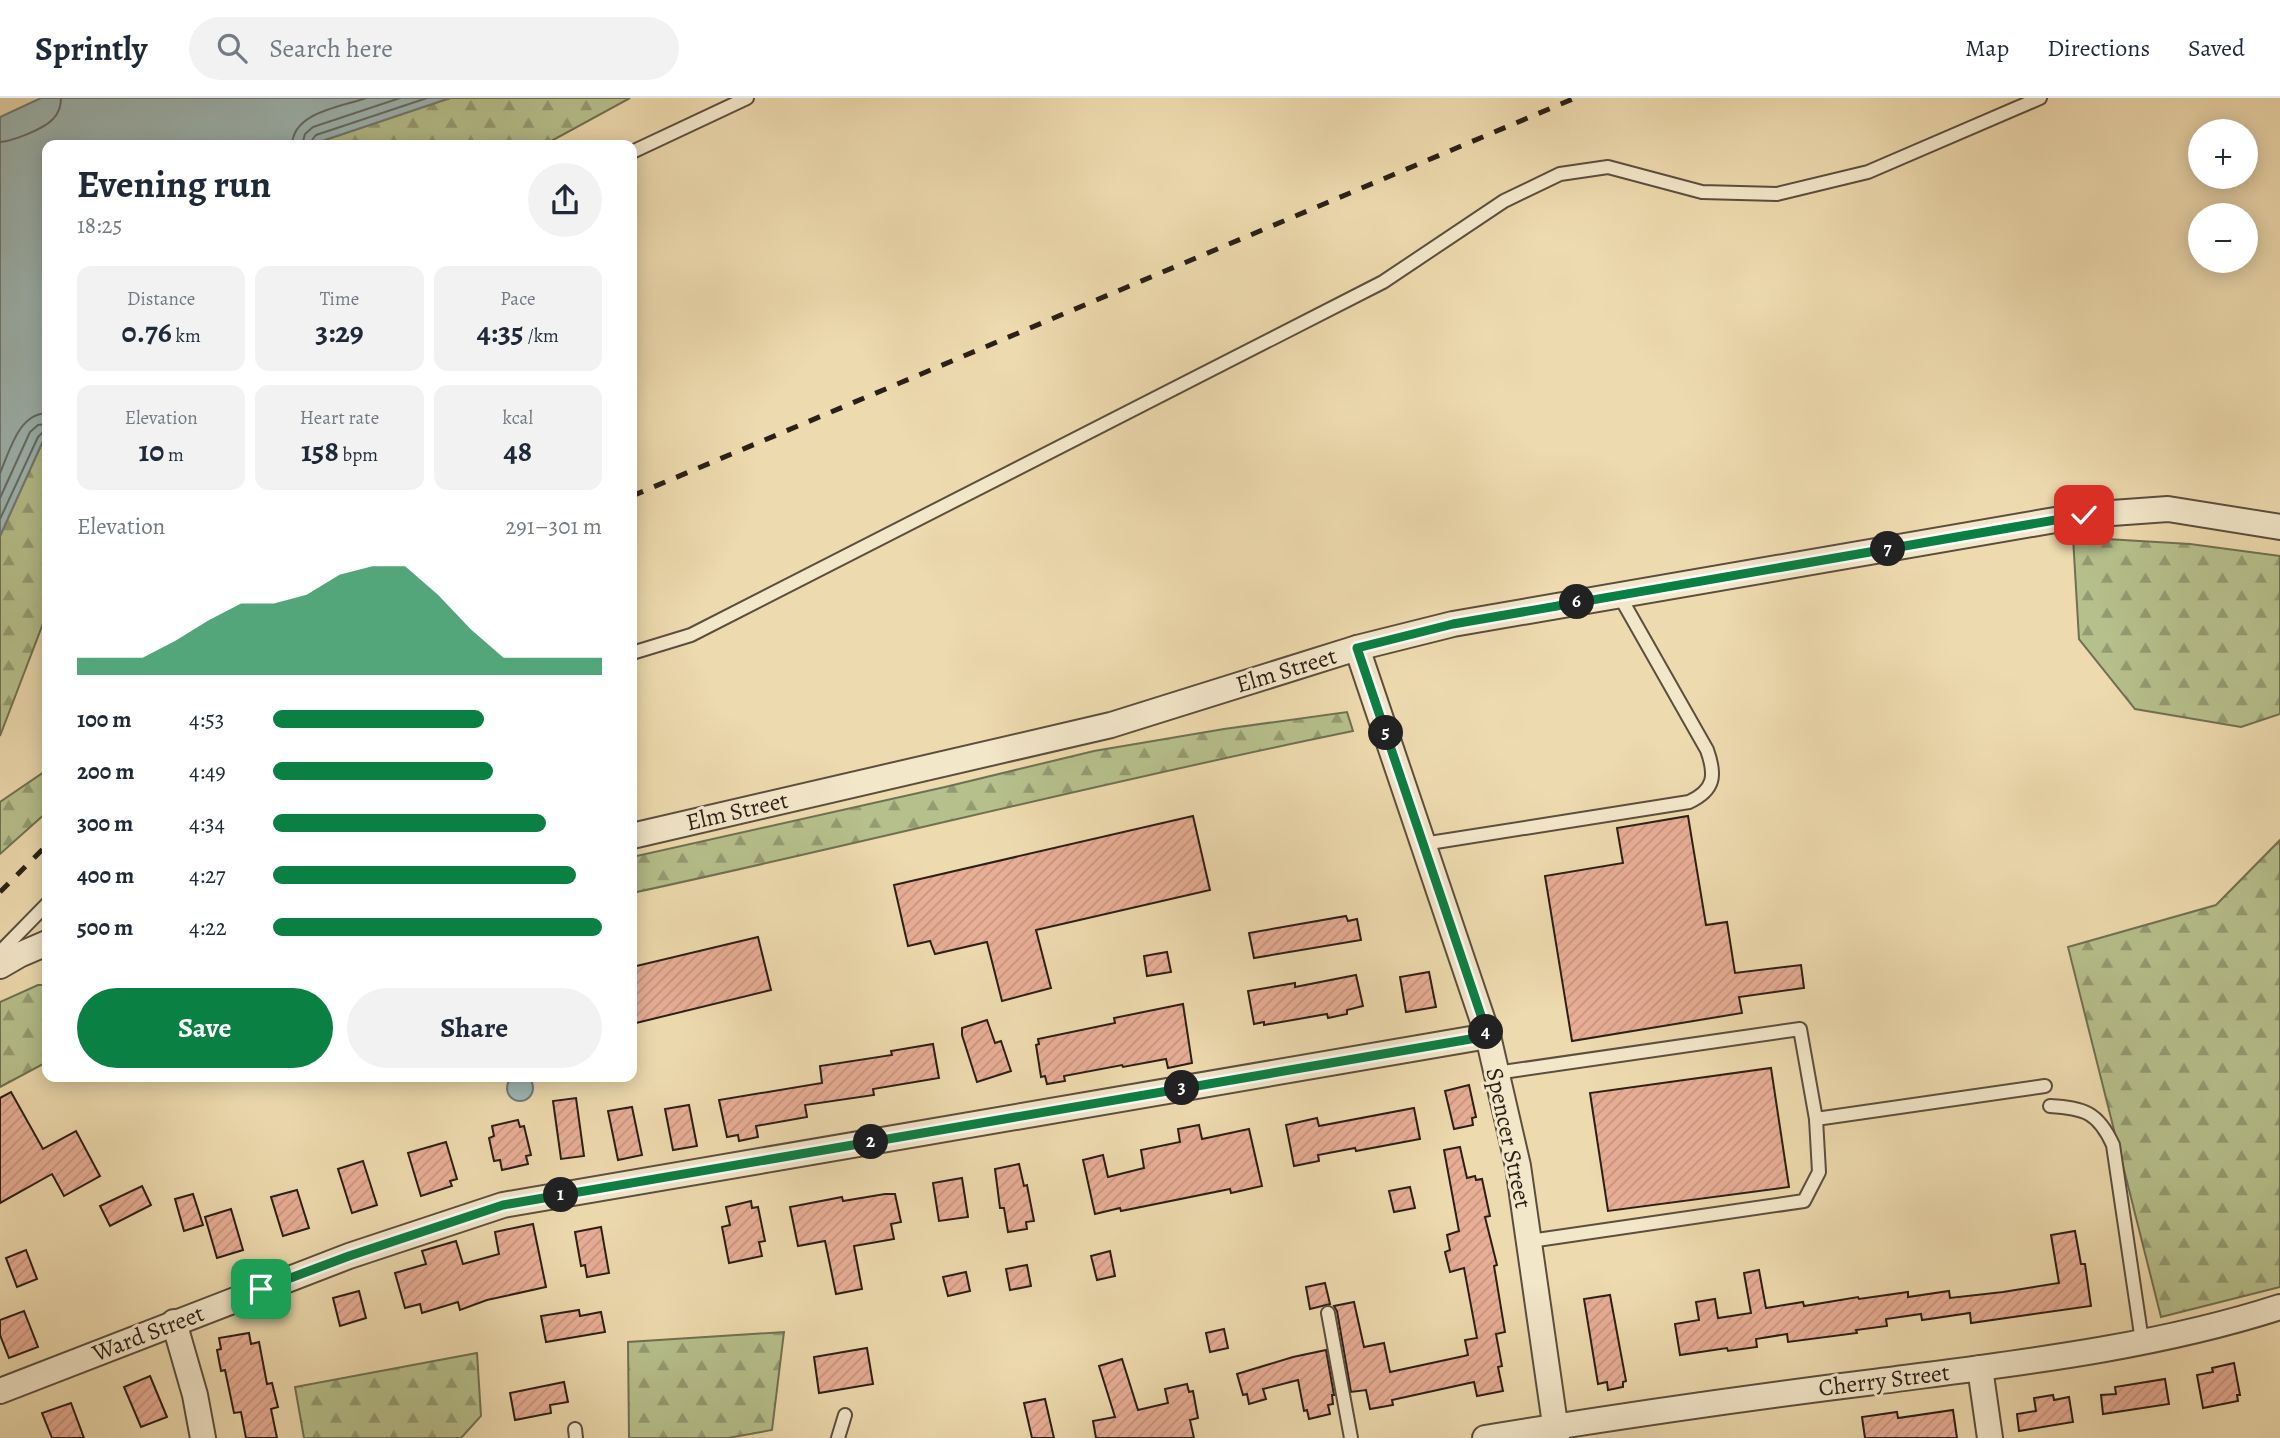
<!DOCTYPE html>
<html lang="en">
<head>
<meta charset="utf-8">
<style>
	:root { --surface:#fff; --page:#f2f2f3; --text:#1f2937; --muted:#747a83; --line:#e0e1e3; --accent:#0b8043 }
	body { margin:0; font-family:Alegreya,serif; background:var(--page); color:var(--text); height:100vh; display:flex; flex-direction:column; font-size:26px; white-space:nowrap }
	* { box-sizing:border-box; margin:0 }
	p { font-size:23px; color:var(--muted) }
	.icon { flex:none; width:38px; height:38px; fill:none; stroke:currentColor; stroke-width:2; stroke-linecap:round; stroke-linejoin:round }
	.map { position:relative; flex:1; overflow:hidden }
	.drawer { position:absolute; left:42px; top:42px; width:595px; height:942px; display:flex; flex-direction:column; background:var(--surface); border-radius:14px; box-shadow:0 4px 18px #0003 }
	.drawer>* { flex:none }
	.tools { position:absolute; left:2188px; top:21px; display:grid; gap:14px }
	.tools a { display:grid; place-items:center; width:70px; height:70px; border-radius:50%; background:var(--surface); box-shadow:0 4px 18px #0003; font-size:35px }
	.pin { position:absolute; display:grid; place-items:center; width:60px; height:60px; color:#fff; margin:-30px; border-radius:14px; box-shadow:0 4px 10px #0006 }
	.km { position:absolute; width:35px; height:35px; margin:-18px; border-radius:50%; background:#222; color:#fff; font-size:19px; line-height:35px; text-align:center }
	.round { display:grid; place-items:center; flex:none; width:74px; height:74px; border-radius:37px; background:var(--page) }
	.summary { display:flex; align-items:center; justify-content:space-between; height:119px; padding:0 35px }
	h1 { font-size:38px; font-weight:700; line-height:52px }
	.metrics { display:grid; grid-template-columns:repeat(3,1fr); gap:10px; height:119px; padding:7px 35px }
	.metrics div { display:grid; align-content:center; border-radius:14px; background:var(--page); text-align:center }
	.metrics b { font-size:30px; font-weight:700 }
	.metrics small { font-size:19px; font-weight:400 }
	.metrics p { font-size:19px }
	.chart { height:196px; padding:14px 35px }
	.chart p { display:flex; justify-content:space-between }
	.chart svg { width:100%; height:126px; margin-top:7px; fill:var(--accent); opacity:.7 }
	.primary-button { display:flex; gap:14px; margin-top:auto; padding:14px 35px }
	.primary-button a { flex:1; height:80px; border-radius:42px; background:var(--accent); color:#fff; font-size:28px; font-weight:700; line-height:80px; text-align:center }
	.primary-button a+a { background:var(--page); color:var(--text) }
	ul { padding:0 35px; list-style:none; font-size:23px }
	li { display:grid; grid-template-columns:112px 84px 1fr; align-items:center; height:52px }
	li i { height:18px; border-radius:9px; background:var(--accent) }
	header { display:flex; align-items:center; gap:42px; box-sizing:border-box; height:98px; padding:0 35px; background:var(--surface); border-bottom:2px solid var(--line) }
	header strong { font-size:33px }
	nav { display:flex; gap:38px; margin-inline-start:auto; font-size:24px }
	.search { width:490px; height:63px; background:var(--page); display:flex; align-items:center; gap:18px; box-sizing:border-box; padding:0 24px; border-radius:38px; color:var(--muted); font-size:26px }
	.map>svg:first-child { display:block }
	.forest { fill:url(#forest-firs); stroke:#707052; stroke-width:2 }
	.water { fill:#9eb8b6; stroke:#707b76; stroke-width:2 }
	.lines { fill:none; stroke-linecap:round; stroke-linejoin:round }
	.shore { stroke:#646c66; stroke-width:2 }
	.building { fill:url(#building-hatch); stroke:#2b1f17; stroke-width:2 }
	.service-casing { stroke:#5c4e3d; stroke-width:16 }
	.minor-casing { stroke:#5c4e3d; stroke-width:28 }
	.service { stroke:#f3e7ca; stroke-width:12 }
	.minor { stroke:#f3e7ca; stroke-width:24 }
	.rail { stroke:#2b1f17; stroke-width:5; stroke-dasharray:12 12; stroke-linecap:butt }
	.route-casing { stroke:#fff; stroke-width:14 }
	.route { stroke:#0b8043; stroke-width:9 }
	.labels { text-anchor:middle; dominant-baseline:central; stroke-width:6; stroke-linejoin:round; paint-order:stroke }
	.street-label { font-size:24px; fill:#2b1f17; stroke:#f3e7ca }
</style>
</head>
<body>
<header>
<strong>Sprintly</strong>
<div class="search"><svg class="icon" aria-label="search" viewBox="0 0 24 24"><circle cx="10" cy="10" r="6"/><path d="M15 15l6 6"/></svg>Search here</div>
<nav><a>Map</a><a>Directions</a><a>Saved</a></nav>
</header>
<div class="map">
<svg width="2280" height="1340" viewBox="0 0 2280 1340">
	<defs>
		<pattern id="forest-firs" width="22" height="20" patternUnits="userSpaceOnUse" patternTransform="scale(1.75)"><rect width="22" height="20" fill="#b6c08c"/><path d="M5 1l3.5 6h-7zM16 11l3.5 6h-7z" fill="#949b71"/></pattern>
		<pattern id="building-hatch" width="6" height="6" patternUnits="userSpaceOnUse" patternTransform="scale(1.75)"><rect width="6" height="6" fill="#e8ae96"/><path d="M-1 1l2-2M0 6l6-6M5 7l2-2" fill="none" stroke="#c79581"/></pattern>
	</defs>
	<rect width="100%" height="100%" fill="#eddaae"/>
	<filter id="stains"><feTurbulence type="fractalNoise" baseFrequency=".00286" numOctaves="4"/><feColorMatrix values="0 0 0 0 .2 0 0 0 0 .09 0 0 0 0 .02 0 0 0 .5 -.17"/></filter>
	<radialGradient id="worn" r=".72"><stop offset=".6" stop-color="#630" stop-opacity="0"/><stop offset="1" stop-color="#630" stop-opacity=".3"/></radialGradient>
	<g class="forest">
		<polygon points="450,0 630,0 544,47 310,47"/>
		<polygon points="47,334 47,515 0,638 0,438"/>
		<polygon points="2073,439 2190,446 2280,458 2280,616 2241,629 2135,611 2079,541"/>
		<path d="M1347,614l6,19c-241,49 -480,110 -721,162v-36l313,-70 149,-36 130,-22z"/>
		<polygon points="47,672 47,714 0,756 0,704"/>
		<polygon points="2280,742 2280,1189 2161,1219 2068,849 2216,807"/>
		<polygon points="38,887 47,887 47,964 0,989 0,904"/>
		<polygon points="784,1234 772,1332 728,1340 629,1340 628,1244"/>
		<polygon points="477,1255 481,1318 461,1340 304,1340 295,1289"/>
	</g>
	<g class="water">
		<polygon points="41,0 450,0 310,47 47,47 47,334 0,438 0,19"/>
		<circle cx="520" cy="990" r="13"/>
	</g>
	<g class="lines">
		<g class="shore">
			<path d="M0,44c13,-1 44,-13 53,-23 6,-6 8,-13 8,-21"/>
			<path d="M292,47c1,-33 49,-38 74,-47"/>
			<polyline points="302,47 305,36 313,29 400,0"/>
			<polyline points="311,47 312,42 316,37 427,0"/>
			<path d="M0,375c10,-22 18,-59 47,-60"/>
			<polyline points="0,400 30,334 38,327 47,326"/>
			<polyline points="0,421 38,339 42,335 47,334"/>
		</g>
	</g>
	<g class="building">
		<polygon points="1193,718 1210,792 1036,832 1051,890 1002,903 987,844 935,856 930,843 908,848 894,787"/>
		<polygon points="1688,718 1706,827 1727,824 1735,875 1801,867 1804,890 1739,899 1742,915 1572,943 1545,778 1623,765 1617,730"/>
		<polygon points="1346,818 1348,823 1357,821 1361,842 1254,860 1249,835"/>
		<polygon points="758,839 771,892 632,926 632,869"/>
		<polygon points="1167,854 1171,874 1147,878 1144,858"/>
		<polygon points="1429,874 1436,909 1406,914 1400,879"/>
		<polygon points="1356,877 1363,908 1347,912 1347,916 1328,920 1327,916 1264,927 1264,924 1254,926 1248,893 1295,885 1295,889"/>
		<polygon points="1183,906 1192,965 1168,970 1166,961 1123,969 1122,967 1064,978 1065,983 1047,986 1045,978 1041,979 1036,947 1039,946 1038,941 1115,925 1114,920"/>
		<polygon points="987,922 995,945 1001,943 1011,973 977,984 962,937 962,930"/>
		<polygon points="933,946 939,980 873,991 874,997 805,1007 807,1019 756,1028 758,1039 739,1043 738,1037 727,1039 719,1002 822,985 820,968 892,957 891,953"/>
		<polygon points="1771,970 1789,1089 1608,1113 1590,995"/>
		<polygon points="1469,987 1476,1019 1472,1020 1473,1027 1454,1031 1445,993"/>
		<polygon points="11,994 43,1051 76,1033 100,1078 64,1098 52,1076 0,1105 0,1000"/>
		<polygon points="576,1000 584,1058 561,1061 553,1003"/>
		<polygon points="689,1007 697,1048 673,1052 665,1011"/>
		<polygon points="632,1009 642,1057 618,1062 608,1013"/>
		<polygon points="1414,1010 1420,1041 1356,1053 1355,1050 1318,1057 1319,1063 1294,1068 1286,1027 1317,1020 1319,1028"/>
		<polygon points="518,1022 520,1029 524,1028 531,1057 526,1058 528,1066 502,1072 500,1062 494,1063 489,1040 494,1038 492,1028"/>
		<polygon points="1199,1027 1202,1041 1249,1031 1262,1088 1231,1095 1230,1091 1121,1113 1120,1110 1095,1116 1083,1062 1103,1057 1108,1079 1144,1070 1141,1052 1180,1044 1178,1031"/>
		<polygon points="446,1044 457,1081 450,1083 452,1088 421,1098 408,1055"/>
		<polygon points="1460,1049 1467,1080 1475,1078 1476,1082 1482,1081 1490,1118 1485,1119 1497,1167 1494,1168 1505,1234 1496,1236 1502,1268 1498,1269 1503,1293 1477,1298 1474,1284 1392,1302 1393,1307 1370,1311 1366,1292 1351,1294 1337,1213 1334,1208 1354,1204 1364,1249 1384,1245 1390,1274 1464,1258 1468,1257 1465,1242 1477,1240 1464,1170 1450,1174 1445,1154 1450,1152 1447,1137 1459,1133 1444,1052"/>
		<polygon points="363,1063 377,1107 352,1115 338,1071"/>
		<polygon points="1019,1066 1024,1088 1027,1087 1034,1123 1026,1124 1027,1131 1008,1134 1004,1110 1000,1110 995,1071"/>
		<polygon points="962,1080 968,1119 939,1123 933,1085"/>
		<polygon points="142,1088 151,1107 110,1128 100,1108"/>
		<polygon points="1410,1089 1415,1110 1394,1114 1389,1093"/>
		<polygon points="297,1092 309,1130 283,1138 271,1099"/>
		<polygon points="193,1096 203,1127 184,1133 175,1101"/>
		<polygon points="885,1096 895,1096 901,1124 891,1126 894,1141 854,1148 862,1191 836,1196 825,1143 798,1148 790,1109 842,1099 843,1103"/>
		<polygon points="751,1103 752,1110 758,1109 765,1143 759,1144 762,1158 729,1165 722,1129 730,1127 726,1109"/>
		<polygon points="231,1111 243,1152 217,1160 205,1119"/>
		<polygon points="533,1126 546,1189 487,1202 460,1212 458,1204 422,1215 420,1206 405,1210 395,1175 426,1166 422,1153 456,1143 463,1166 499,1156 495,1134"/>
		<polygon points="601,1129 609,1175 587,1179 585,1167 581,1168 575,1134"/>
		<polygon points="2075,1133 2081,1166 2085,1166 2091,1208 1971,1225 1970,1215 1922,1222 1921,1216 1886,1221 1887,1228 1856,1232 1857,1235 1788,1244 1787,1236 1756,1241 1757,1249 1728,1253 1727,1250 1680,1257 1675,1226 1699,1222 1696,1204 1715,1201 1718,1220 1751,1215 1744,1175 1759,1172 1766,1210 1803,1204 1804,1208 1858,1199 1859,1201 1908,1194 1908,1199 1949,1193 1950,1200 2003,1194 2059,1185 2051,1137"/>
		<polygon points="26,1152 37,1181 17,1189 6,1160"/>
		<polygon points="1110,1153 1115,1178 1097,1182 1091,1158"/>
		<polygon points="1027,1167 1031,1188 1010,1192 1006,1171"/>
		<polygon points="966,1174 970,1193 948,1198 943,1179"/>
		<polygon points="1325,1185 1330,1206 1310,1211 1306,1189"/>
		<polygon points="359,1193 366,1220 340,1228 333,1200"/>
		<polygon points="1610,1197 1626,1283 1623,1284 1623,1289 1608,1292 1607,1284 1598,1286 1584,1201"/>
		<polygon points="579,1212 580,1218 601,1214 605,1234 546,1244 541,1218"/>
		<polygon points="24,1213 38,1249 9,1260 0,1237 0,1222"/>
		<polygon points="1224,1231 1228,1250 1210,1254 1206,1235"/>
		<polygon points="249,1235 251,1246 259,1244 267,1286 272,1285 278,1309 271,1311 277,1340 246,1340 241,1314 234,1315 225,1272 221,1273 217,1252 221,1251 219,1240"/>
		<polygon points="867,1250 873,1286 819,1295 814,1259"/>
		<polygon points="1326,1252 1334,1297 1332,1297 1333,1306 1328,1307 1330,1316 1309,1321 1307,1312 1304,1313 1298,1282 1263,1291 1266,1301 1249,1306 1247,1296 1243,1297 1237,1276 1293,1259"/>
		<polygon points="1122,1261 1138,1312 1168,1305 1165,1291 1187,1286 1189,1294 1193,1293 1198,1320 1190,1322 1194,1340 1096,1340 1093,1323 1115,1319 1099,1268"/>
		<polygon points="2234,1265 2240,1297 2237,1297 2238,1303 2203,1310 2197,1277 2213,1274 2212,1270"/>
		<polygon points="150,1278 167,1319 141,1329 124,1289"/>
		<polygon points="2165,1281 2169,1306 2103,1316 2101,1297 2116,1296 2115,1289"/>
		<polygon points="564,1284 568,1304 550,1307 551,1315 515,1322 510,1295"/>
		<polygon points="2053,1297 2054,1302 2069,1299 2073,1324 2019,1333 2017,1316 2036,1313 2034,1300"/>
		<polygon points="1045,1301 1054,1340 1032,1340 1024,1305"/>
		<polygon points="71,1305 84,1340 52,1340 42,1315"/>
		<polygon points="1953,1312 1957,1340 1865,1340 1862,1319 1897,1314 1898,1320"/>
	</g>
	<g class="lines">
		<defs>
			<g id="service">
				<polyline points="632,54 747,0"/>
				<polyline points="632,555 691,537 1383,184 1504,103 1560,76 1608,69 1702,94 1777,96 1868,74 2040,0"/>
				<path d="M1423,746l266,-42c26,-12 27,-27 18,-52l-88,-155"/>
				<polyline points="0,854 47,806"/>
				<polyline points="1496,975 1800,931 1816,1021 1819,1074 1804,1103 1530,1143"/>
				<path d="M2050,1008c34,2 48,6 63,39l29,196"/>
				<polyline points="1816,1021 2045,988"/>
				<polyline points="1328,1215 1351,1340"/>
				<polyline points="575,1331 576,1340"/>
				<polyline points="838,1340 845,1317"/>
			</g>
			<g id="minor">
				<polyline points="1357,550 1488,938 1518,1068 1557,1340"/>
				<polyline points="632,738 1111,627 1357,550 1453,526 2084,417 2168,411 2280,429"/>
				<polyline points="0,868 19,857 47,845"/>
				<polyline points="174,1224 195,1297 203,1340"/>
				<polyline points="1980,1270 1990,1340"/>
				<polyline points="0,1293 349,1158 503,1107 1488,938"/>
				<path d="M1485,1340c129,-21 259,-40 389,-56 135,-18 276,-33 406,-75"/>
			</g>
		</defs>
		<use href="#service" class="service-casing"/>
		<use href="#minor" class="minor-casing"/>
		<use href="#service" class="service"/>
		<use href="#minor" class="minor"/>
		<g class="rail">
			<polyline points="632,398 1575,0"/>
			<polyline points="0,794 47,747"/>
		</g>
	</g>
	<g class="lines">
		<defs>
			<polyline id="route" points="261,1191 349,1158 503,1107 1488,938 1357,550 1453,526 2084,417"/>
		</defs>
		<use href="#route" class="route-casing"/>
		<use href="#route" class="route"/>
	</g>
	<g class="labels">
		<g class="street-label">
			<text transform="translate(1286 572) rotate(-17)">Elm Street</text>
			<text transform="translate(737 713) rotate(-13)">Elm Street</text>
			<text transform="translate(1509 1040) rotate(78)">Spencer Street</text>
			<text transform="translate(148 1235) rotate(-21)">Ward Street</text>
			<text transform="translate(1884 1282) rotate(-7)">Cherry Street</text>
		</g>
	</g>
	<rect width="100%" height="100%" filter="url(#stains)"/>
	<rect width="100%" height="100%" fill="url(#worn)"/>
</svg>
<div class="tools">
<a>+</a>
<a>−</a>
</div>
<div class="pin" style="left:261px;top:1191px;background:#1e9e55"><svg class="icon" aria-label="arrive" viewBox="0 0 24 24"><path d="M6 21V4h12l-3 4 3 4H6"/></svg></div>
<div class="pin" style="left:2084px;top:417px;background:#d93025"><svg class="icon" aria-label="check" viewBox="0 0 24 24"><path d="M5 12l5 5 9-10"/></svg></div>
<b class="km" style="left:561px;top:1097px">1</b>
<b class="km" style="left:871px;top:1044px">2</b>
<b class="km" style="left:1182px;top:990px">3</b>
<b class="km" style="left:1486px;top:934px">4</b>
<b class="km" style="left:1386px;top:635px">5</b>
<b class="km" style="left:1577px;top:504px">6</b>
<b class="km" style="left:1888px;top:451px">7</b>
<section class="drawer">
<div class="summary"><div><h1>Evening run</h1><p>18:25</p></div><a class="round"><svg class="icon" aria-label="share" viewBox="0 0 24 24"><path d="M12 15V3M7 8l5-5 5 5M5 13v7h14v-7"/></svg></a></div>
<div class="metrics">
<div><p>Distance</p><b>0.76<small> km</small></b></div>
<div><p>Time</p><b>3:29</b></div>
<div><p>Pace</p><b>4:35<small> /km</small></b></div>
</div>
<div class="metrics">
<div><p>Elevation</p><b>10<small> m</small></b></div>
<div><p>Heart rate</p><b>158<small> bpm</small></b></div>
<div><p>kcal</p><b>48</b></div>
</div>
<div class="chart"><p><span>Elevation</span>291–301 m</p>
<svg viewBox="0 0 160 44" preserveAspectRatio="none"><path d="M0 44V38L10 38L20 38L30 32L40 25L50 19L60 19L70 16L80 9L90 6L100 6L110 16L120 28L130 38L140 38L150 38L160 38V44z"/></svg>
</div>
<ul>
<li><b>100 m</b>4:53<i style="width:64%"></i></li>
<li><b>200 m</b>4:49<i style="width:67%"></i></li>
<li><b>300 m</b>4:34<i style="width:83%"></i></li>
<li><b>400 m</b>4:27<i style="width:92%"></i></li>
<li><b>500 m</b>4:22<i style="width:100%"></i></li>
</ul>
<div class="primary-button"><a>Save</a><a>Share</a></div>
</section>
</div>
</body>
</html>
